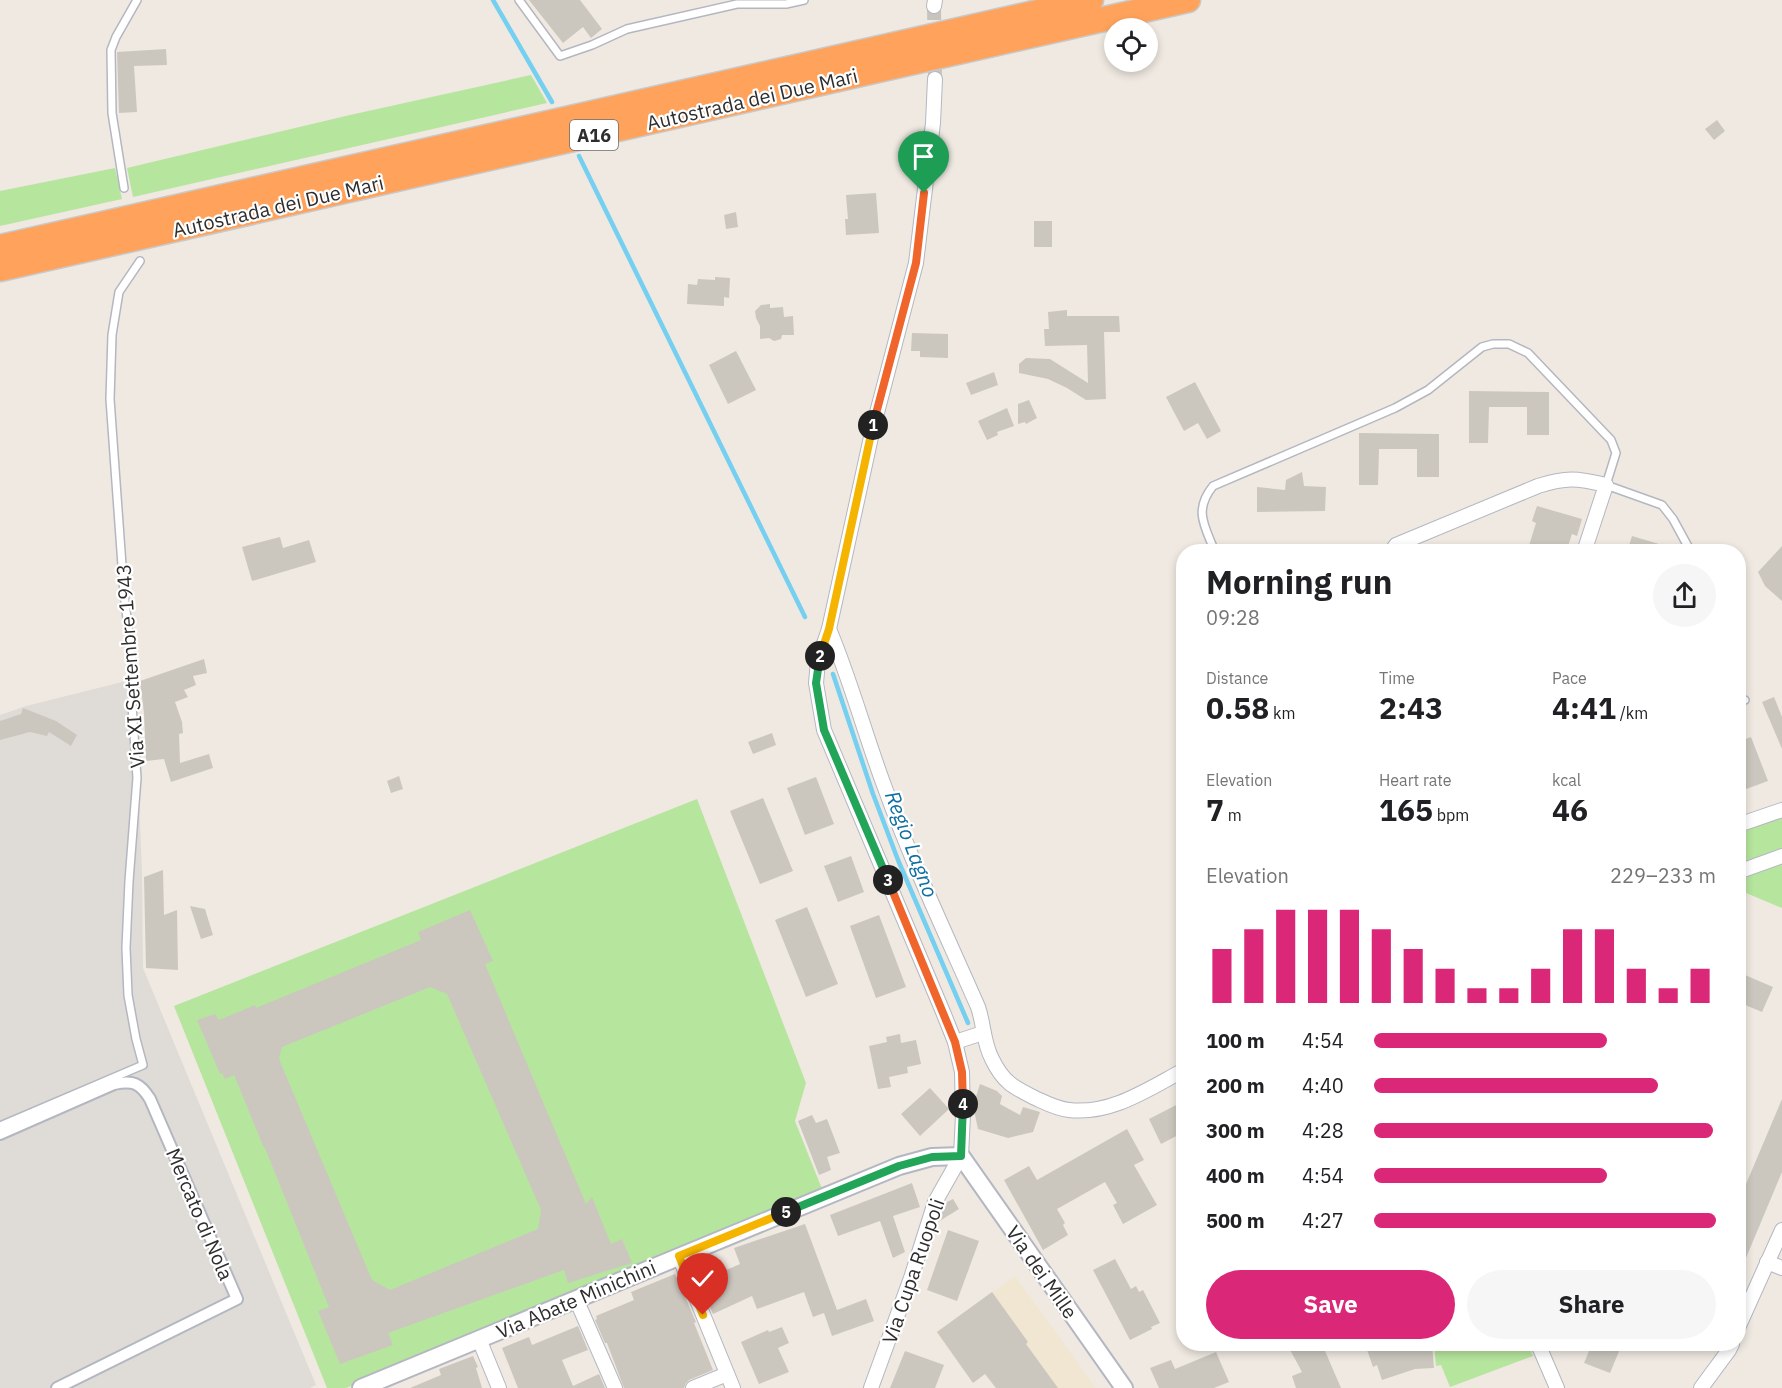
<!DOCTYPE html>
<html lang="en">
<head>
<meta charset="utf-8">
<style>
	:root { --surface:#fff; --page:#f6f6f6; --text:#202124; --muted:#757577; --accent:#db2777 }
	body { margin:0; font-family:"IBM Plex Sans",sans-serif; background:var(--page); color:var(--text); height:100vh; display:flex; flex-direction:column; font-size:22px; white-space:nowrap }
	* { box-sizing:border-box; margin:0 }
	p { font-size:20px; color:var(--muted) }
	.icon { flex:none; width:33px; height:33px; fill:none; stroke:currentColor; stroke-width:2; stroke-linecap:round; stroke-linejoin:round }
	.map { position:relative; flex:1; overflow:hidden }
	.details { position:absolute; left:1176px; top:544px; width:570px; height:807px; display:flex; flex-direction:column; background:var(--surface); border-radius:24px; box-shadow:0 3px 9px #0003 }
	.details>* { flex:none }
	.buttons { position:absolute; left:1104px; top:18px; display:grid; gap:12px }
	.buttons a { display:grid; place-items:center; width:54px; height:54px; border-radius:50%; background:var(--surface); box-shadow:0 3px 9px #0003; font-size:30px }
	.pin { position:absolute; display:grid; place-items:center; width:51px; height:51px; color:#fff; margin:-62px -26px; border-radius:50% 50% 50% 0; rotate:-45deg; box-shadow:0 0 6px #0007 }
	.pin .icon { rotate:45deg }
	.km { position:absolute; width:30px; height:30px; margin:-15px; border-radius:50%; background:#222; color:#fff; font-size:16px; line-height:30px; text-align:center }
	.round { display:grid; place-items:center; flex:none; width:63px; height:63px; border-radius:32px; background:var(--page) }
	.headline { display:flex; align-items:center; justify-content:space-between; height:102px; padding:0 30px }
	h1 { font-size:33px; font-weight:700; line-height:45px }
	.figures { display:grid; grid-template-columns:repeat(3,1fr); gap:9px; height:102px; padding:6px 30px }
	.figures div { display:grid; align-content:center }
	.figures b { font-size:30px; font-weight:700 }
	.figures small { font-size:16px; font-weight:400 }
	.figures p { font-size:16px }
	.chart { height:168px; padding:12px 30px }
	.chart p { display:flex; justify-content:space-between }
	.chart svg { width:100%; height:108px; margin-top:6px; stroke:var(--accent); stroke-width:6 }
	.cta { display:flex; gap:12px; margin-top:auto; padding:12px 30px }
	.cta a { flex:1; height:69px; border-radius:36px; background:var(--accent); color:#fff; font-size:24px; font-weight:700; line-height:69px; text-align:center }
	.cta a+a { background:var(--page); color:var(--text) }
	ul { padding:0 30px; list-style:none; font-size:20px }
	li { display:grid; grid-template-columns:96px 72px 1fr; align-items:center; height:45px }
	li i { height:15px; border-radius:8px; background:var(--accent) }
	.map>svg:first-child { display:block }
	.education { fill:#f0e6d1 }
	.green { fill:#b6e59e }
	.plaza { fill:#dfdcd8 }
	.lines { fill:none; stroke-linecap:round; stroke-linejoin:round }
	.stream { stroke:#75cff0; stroke-width:4.5 }
	.building { fill:#cbc7bf; fill-rule:evenodd }
	.minor-tunnel { stroke:#c8c4bd; stroke-width:14; stroke-dasharray:14 7; stroke-linecap:butt }
	.service-casing { stroke:#b4b7c1; stroke-width:10 }
	.pedestrian-casing { stroke:#b4b7c1; stroke-width:14 }
	.minor-casing { stroke:#b4b7c1; stroke-width:16 }
	.tertiary-casing { stroke:#b4b7c1; stroke-width:20 }
	.motorway-casing { stroke:#c9c9c9; stroke-width:27 }
	.service { stroke:#fff; stroke-width:7 }
	.pedestrian { stroke:#fff; stroke-width:10 }
	.minor { stroke:#fff; stroke-width:14 }
	.tertiary { stroke:#fff; stroke-width:16 }
	.motorway { stroke:#ffa35c; stroke-width:24 }
	.split-1-casing { stroke:#fff; stroke-width:12 }
	.split-2-casing { stroke:#fff; stroke-width:12 }
	.split-3-casing { stroke:#fff; stroke-width:12 }
	.split-4-casing { stroke:#fff; stroke-width:12 }
	.split-5-casing { stroke:#fff; stroke-width:12 }
	.split-6-casing { stroke:#fff; stroke-width:12 }
	.split-1 { stroke:#f0652b; stroke-width:8 }
	.split-2 { stroke:#f5b400; stroke-width:8 }
	.split-3 { stroke:#22a559; stroke-width:8 }
	.split-4 { stroke:#f0652b; stroke-width:8 }
	.split-5 { stroke:#22a559; stroke-width:8 }
	.split-6 { stroke:#f5b400; stroke-width:8 }
	.labels { text-anchor:middle; dominant-baseline:central; stroke-width:4.5; stroke-linejoin:round; paint-order:stroke }
	.shield { fill:#fff; stroke:#6d6d6d; stroke-width:1.5 }
	.shield-label { font-size:18px; font-weight:bold; fill:#2e2e2e }
	.street-label { font-size:20px; fill:#2e2e2e; stroke:#fff }
	.water-label { font-size:21px; font-style:italic; fill:#0d6fa3; stroke:#fff }
</style>
</head>
<body>
<div class="map">
<svg width="1782" height="1388" viewBox="0 0 1782 1388">
	<rect width="100%" height="100%" fill="#efe9e1"/>
	<polygon class="education" points="1015,1276 1096,1388 995,1388 984,1373 972,1381 936,1332"/>
	<g class="green">
		<polygon points="531,75 547,103 133,197 127,168 350,115"/>
		<polygon points="115,168 122,199 0,226 0,191"/>
		<polygon points="697,799 806,1083 795,1121 822,1189 634,1269 346,1388 327,1388 174,1006"/>
		<polygon points="1782,813 1782,849 1739,863 1739,829"/>
		<polygon points="1782,864 1782,908 1739,890 1738,879"/>
		<polygon points="1434,1344 1528,1344 1533,1356 1450,1387 1441,1365 1436,1366"/>
	</g>
	<polygon class="plaza" points="134,679 142,871 143,968 316,1385 310,1388 0,1388 0,715 26,706"/>
	<g class="lines">
		<g class="stream">
			<polyline points="493,0 552,102"/>
			<polyline points="579,156 805,617"/>
			<polyline points="833,674 873,794 898,860 968,1023"/>
		</g>
	</g>
	<g class="building">
		<polygon points="529,0 580,0 602,29 591,38 583,27 563,43"/>
		<polygon points="166,49 167,65 134,66 137,112 119,113 117,52"/>
		<polygon points="1717,120 1725,131 1714,140 1705,129"/>
		<polygon points="876,193 879,233 846,235 845,219 848,219 846,195"/>
		<polygon points="736,212 738,227 726,229 724,215"/>
		<rect x="1034" y="221" width="18" height="26"/>
		<polygon points="715,277 730,278 729,298 724,297 724,306 687,304 688,284 697,285 698,279 715,280"/>
		<polygon points="770,304 770,308 783,307 784,317 793,316 794,335 782,335 781,339 774,341 769,338 760,339 760,326 756,318 755,311 761,305"/>
		<polygon points="1067,310 1067,316 1119,316 1120,332 1104,332 1106,399 1086,400 1067,388 1048,379 1019,373 1019,364 1026,358 1050,359 1088,383 1087,345 1045,346 1044,329 1049,329 1048,312"/>
		<polygon points="912,333 948,334 948,358 920,357 920,351 911,351"/>
		<polygon points="736,351 756,390 728,404 709,365"/>
		<polygon points="994,372 998,385 971,395 966,383"/>
		<polygon points="1195,382 1221,431 1207,439 1198,423 1184,431 1166,397"/>
		<polygon points="1469,391 1549,392 1549,435 1527,435 1527,407 1489,407 1488,443 1469,443"/>
		<polygon points="1029,400 1037,418 1026,424 1025,422 1018,424 1018,404"/>
		<polygon points="1007,408 1014,426 997,432 998,435 987,440 978,421"/>
		<polygon points="1359,433 1439,434 1439,477 1417,477 1417,449 1379,449 1378,485 1359,485"/>
		<polygon points="1302,472 1304,486 1326,487 1325,511 1257,512 1257,487 1285,490 1286,480"/>
		<polygon points="1537,506 1582,519 1577,536 1572,534 1566,552 1527,552 1536,523 1532,521"/>
		<polygon points="1632,536 1676,549 1676,552 1627,552"/>
		<polygon points="280,537 283,548 309,540 316,562 252,581 242,547"/>
		<polygon points="1782,546 1782,601 1765,586 1758,572"/>
		<polygon points="204,659 207,673 193,676 196,685 184,690 188,697 175,702 182,722 183,733 179,734 180,763 209,754 213,768 171,782 164,759 146,761 144,713 140,681"/>
		<polygon points="1774,697 1782,717 1782,749 1762,702"/>
		<polygon points="23,708 56,721 77,735 71,746 49,732 47,736 30,732 0,740 0,721 21,714"/>
		<polygon points="772,733 776,745 753,754 748,742"/>
		<polygon points="1751,737 1768,781 1738,792 1738,742"/>
		<polygon points="399,776 403,789 391,793 387,781"/>
		<polygon points="816,777 834,824 805,835 787,788"/>
		<polygon points="763,798 793,871 760,884 730,811"/>
		<polygon points="851,856 864,892 838,902 824,866"/>
		<polygon points="163,870 164,915 177,910 178,970 146,968 144,877"/>
		<polygon points="190,906 205,909 213,935 201,939"/>
		<polygon points="807,907 838,984 806,997 775,920"/>
		<path d="M470,910l23,51 -8,3 101,240 6,-7 19,47 11,-5 10,24 -64,20 -4,-13 -176,63 5,12 -53,19 -22,-53 11,-4 -64,-159h-1l-30,-73 -9,4 -3,-6 -2,1 -23,-54 18,-6 4,6 36,-15 1,3 165,-68 -3,-8zM430,987l17,7 94,216 -3,19 -148,61 -18,-10 -93,-221 3,-12z"/>
		<polygon points="879,915 906,987 876,998 850,926"/>
		<polygon points="1738,972 1773,987 1762,1012 1738,1002"/>
		<polygon points="900,1034 901,1043 916,1040 921,1064 907,1067 908,1073 889,1077 891,1087 878,1089 869,1046 887,1042 886,1037"/>
		<polygon points="980,1084 997,1091 1002,1096 1000,1104 1020,1115 1023,1107 1040,1112 1033,1132 1008,1138 978,1129 973,1106"/>
		<polygon points="930,1088 949,1109 920,1136 901,1114"/>
		<polygon points="1782,1099 1782,1172 1738,1277 1738,1203"/>
		<polygon points="1184,1101 1184,1132 1161,1144 1149,1119"/>
		<polygon points="812,1115 816,1123 827,1119 840,1153 827,1157 831,1170 819,1175 798,1121"/>
		<polygon points="1127,1129 1144,1160 1134,1165 1157,1205 1123,1224 1113,1205 1117,1203 1105,1182 1057,1209 1065,1223 1063,1225 1068,1235 1043,1250 1004,1180 1029,1166 1037,1180"/>
		<polygon points="912,1183 920,1207 893,1216 905,1252 893,1258 880,1221 838,1236 830,1215"/>
		<polygon points="953,1199 959,1209 938,1222 945,1203"/>
		<polygon points="805,1224 837,1310 866,1299 874,1321 832,1336 824,1313 813,1317 804,1292 757,1309 752,1296 713,1314 699,1282 740,1264 734,1248"/>
		<polygon points="948,1230 979,1241 957,1301 927,1290"/>
		<polygon points="1115,1259 1131,1289 1136,1286 1139,1292 1143,1290 1160,1323 1151,1327 1152,1329 1130,1340 1093,1270"/>
		<polygon points="675,1274 696,1322 694,1323 713,1370 689,1380 686,1383 684,1388 624,1388 607,1343 605,1343 595,1320 597,1319 596,1316 634,1300 631,1292"/>
		<polygon points="992,1292 1028,1342 1026,1344 1058,1388 996,1388 985,1374 973,1383 937,1332"/>
		<polygon points="578,1326 588,1350 562,1360 573,1386 599,1374 605,1388 518,1388 502,1348 529,1337 532,1345"/>
		<polygon points="782,1327 789,1343 778,1348 789,1372 759,1384 741,1342 768,1330 769,1332"/>
		<polygon points="1287,1344 1322,1344 1341,1388 1296,1388 1292,1376 1302,1372"/>
		<polygon points="1365,1344 1432,1344 1434,1368 1415,1369 1382,1380 1377,1365 1373,1367"/>
		<polygon points="1592,1344 1622,1344 1610,1373 1584,1363"/>
		<polygon points="905,1351 944,1365 935,1388 890,1388"/>
		<polygon points="1216,1352 1229,1382 1214,1388 1159,1388 1150,1368 1171,1360 1175,1369"/>
		<polygon points="473,1356 478,1367 476,1368 482,1388 410,1388 441,1375 439,1369"/>
	</g>
	<g class="lines">
		<polyline class="minor-tunnel" points="934,6 935,79"/>
		<defs>
			<g id="service">
				<polyline points="519,0 560,56 592,45 627,29 737,4 786,4 804,0"/>
				<polyline points="124,188 112,113 111,50 116,37 137,0"/>
				<path d="M1215,552c-10,-26 -22,-41 -2,-66l182,-78 33,-18 54,-43 11,-3h16l19,9 83,87 5,13 -10,32 56,20 11,14 18,33"/>
				<polyline points="1738,702 1745,700"/>
				<polyline points="0,1126 143,1065 136,1039 128,995 126,948 129,881 137,778 132,705 134,679 124,593 110,399 112,335 119,292 140,261"/>
			</g>
			<path id="pedestrian" d="M0,1134l114,-50c19,-4 26,-1 36,15l87,200 -180,89"/>
			<g id="minor">
				<polyline points="934,6 935,0"/>
				<path d="M1391,552l5,-7 142,-59c28,-9 39,-8 68,-1l-22,67"/>
				<path d="M829,629c22,52 36,106 56,159 27,75 61,146 93,219 6,17 5,35 14,52 11,23 21,28 43,39 11,5 22,11 34,12 42,5 79,-21 115,-40"/>
				<polyline points="1738,825 1782,810"/>
				<polyline points="1738,872 1782,856"/>
				<polyline points="955,1042 983,1033"/>
				<polyline points="679,1256 733,1388"/>
				<polyline points="1767,1262 1782,1268"/>
				<polyline points="576,1299 615,1388"/>
				<polyline points="1738,1328 1782,1230"/>
				<polyline points="479,1339 499,1388"/>
				<polyline points="1538,1344 1557,1388"/>
				<polyline points="693,1388 727,1374"/>
				<polyline points="871,1388 911,1278 935,1202 961,1156 963,1115 962,1072 955,1042 943,1012 824,730 816,683 818,661 829,629 873,428 916,263 933,123 935,79"/>
				<polyline points="1701,1388 1729,1350 1732,1344"/>
			</g>
			<polyline id="tertiary" points="361,1388 899,1166 932,1157 961,1156 1124,1388"/>
			<g id="motorway">
				<polyline points="0,247 1091,0"/>
				<polyline points="0,269 1188,0"/>
			</g>
		</defs>
		<use href="#service" class="service-casing"/>
		<use href="#pedestrian" class="pedestrian-casing"/>
		<use href="#minor" class="minor-casing"/>
		<use href="#tertiary" class="tertiary-casing"/>
		<use href="#motorway" class="motorway-casing"/>
		<use href="#service" class="service"/>
		<use href="#pedestrian" class="pedestrian"/>
		<use href="#minor" class="minor"/>
		<use href="#tertiary" class="tertiary"/>
		<use href="#motorway" class="motorway"/>
	</g>
	<g class="lines">
		<defs>
			<polyline id="split-1" points="873,425 916,263 924,193"/>
			<polyline id="split-2" points="820,656 829,629 873,425"/>
			<polyline id="split-3" points="820,656 816,683 824,730 888,880"/>
			<polyline id="split-4" points="888,880 955,1042 962,1072 963,1104"/>
			<polyline id="split-5" points="786,1212 899,1166 932,1157 961,1156 963,1104"/>
			<polyline id="split-6" points="703,1315 679,1256 786,1212"/>
		</defs>
		<use href="#split-1" class="split-1-casing"/>
		<use href="#split-2" class="split-2-casing"/>
		<use href="#split-3" class="split-3-casing"/>
		<use href="#split-4" class="split-4-casing"/>
		<use href="#split-5" class="split-5-casing"/>
		<use href="#split-6" class="split-6-casing"/>
		<use href="#split-1" class="split-1"/>
		<use href="#split-2" class="split-2"/>
		<use href="#split-3" class="split-3"/>
		<use href="#split-4" class="split-4"/>
		<use href="#split-5" class="split-5"/>
		<use href="#split-6" class="split-6"/>
	</g>
	<g class="labels">
		<rect class="shield" x="570" y="120" width="48" height="30" rx="4.5"/>
		<g class="shield-label">
			<text x="594" y="135">A16</text>
		</g>
		<g class="street-label">
			<text transform="translate(752 99) rotate(-13)">Autostrada dei Due Mari</text>
			<text transform="translate(278 206) rotate(-13)">Autostrada dei Due Mari</text>
			<text transform="translate(130 666) rotate(-94)">Via XI Settembre 1943</text>
			<text transform="translate(200 1214) rotate(67)">Mercato di Nola</text>
			<text transform="translate(913 1271) rotate(-71)">Via Cupa Ruopoli</text>
			<text transform="translate(1042 1272) rotate(55)">Via dei Mille</text>
			<text transform="translate(576 1299) rotate(-23)">Via Abate Minichini</text>
		</g>
		<g class="water-label">
			<text transform="translate(912 844) rotate(69)">Regio Lagno</text>
		</g>
	</g>
</svg>
<div class="buttons">
<a><svg class="icon" aria-label="locate" viewBox="0 0 24 24"><circle cx="12" cy="12" r="6"/><path d="M12 2v4M12 18v4M2 12h4M18 12h4"/></svg></a>
</div>
<div class="pin" style="left:924px;top:193px;background:#1e9e55"><svg class="icon" aria-label="arrive" viewBox="0 0 24 24"><path d="M6 21V4h12l-3 4 3 4H6"/></svg></div>
<div class="pin" style="left:703px;top:1315px;background:#d93025"><svg class="icon" aria-label="check" viewBox="0 0 24 24"><path d="M5 12l5 5 9-10"/></svg></div>
<b class="km" style="left:873px;top:425px">1</b>
<b class="km" style="left:820px;top:656px">2</b>
<b class="km" style="left:888px;top:880px">3</b>
<b class="km" style="left:963px;top:1104px">4</b>
<b class="km" style="left:786px;top:1212px">5</b>
<section class="details">
<div class="headline"><div><h1>Morning run</h1><p>09:28</p></div><a class="round"><svg class="icon" aria-label="share" viewBox="0 0 24 24"><path d="M12 15V3M7 8l5-5 5 5M5 13v7h14v-7"/></svg></a></div>
<div class="figures">
<div><p>Distance</p><b>0.58<small> km</small></b></div>
<div><p>Time</p><b>2:43</b></div>
<div><p>Pace</p><b>4:41<small> /km</small></b></div>
</div>
<div class="figures">
<div><p>Elevation</p><b>7<small> m</small></b></div>
<div><p>Heart rate</p><b>165<small> bpm</small></b></div>
<div><p>kcal</p><b>46</b></div>
</div>
<div class="chart"><p><span>Elevation</span>229–233 m</p>
<svg viewBox="0 0 160 44" preserveAspectRatio="none"><path d="M5 44V22M15 44V14M25 44V6M35 44V6M45 44V6M55 44V14M65 44V22M75 44V30M85 44V38M95 44V38M105 44V30M115 44V14M125 44V14M135 44V30M145 44V38M155 44V30"/></svg>
</div>
<ul>
<li><b>100 m</b>4:54<i style="width:68%"></i></li>
<li><b>200 m</b>4:40<i style="width:83%"></i></li>
<li><b>300 m</b>4:28<i style="width:99%"></i></li>
<li><b>400 m</b>4:54<i style="width:68%"></i></li>
<li><b>500 m</b>4:27<i style="width:100%"></i></li>
</ul>
<div class="cta"><a>Save</a><a>Share</a></div>
</section>
</div>
</body>
</html>
